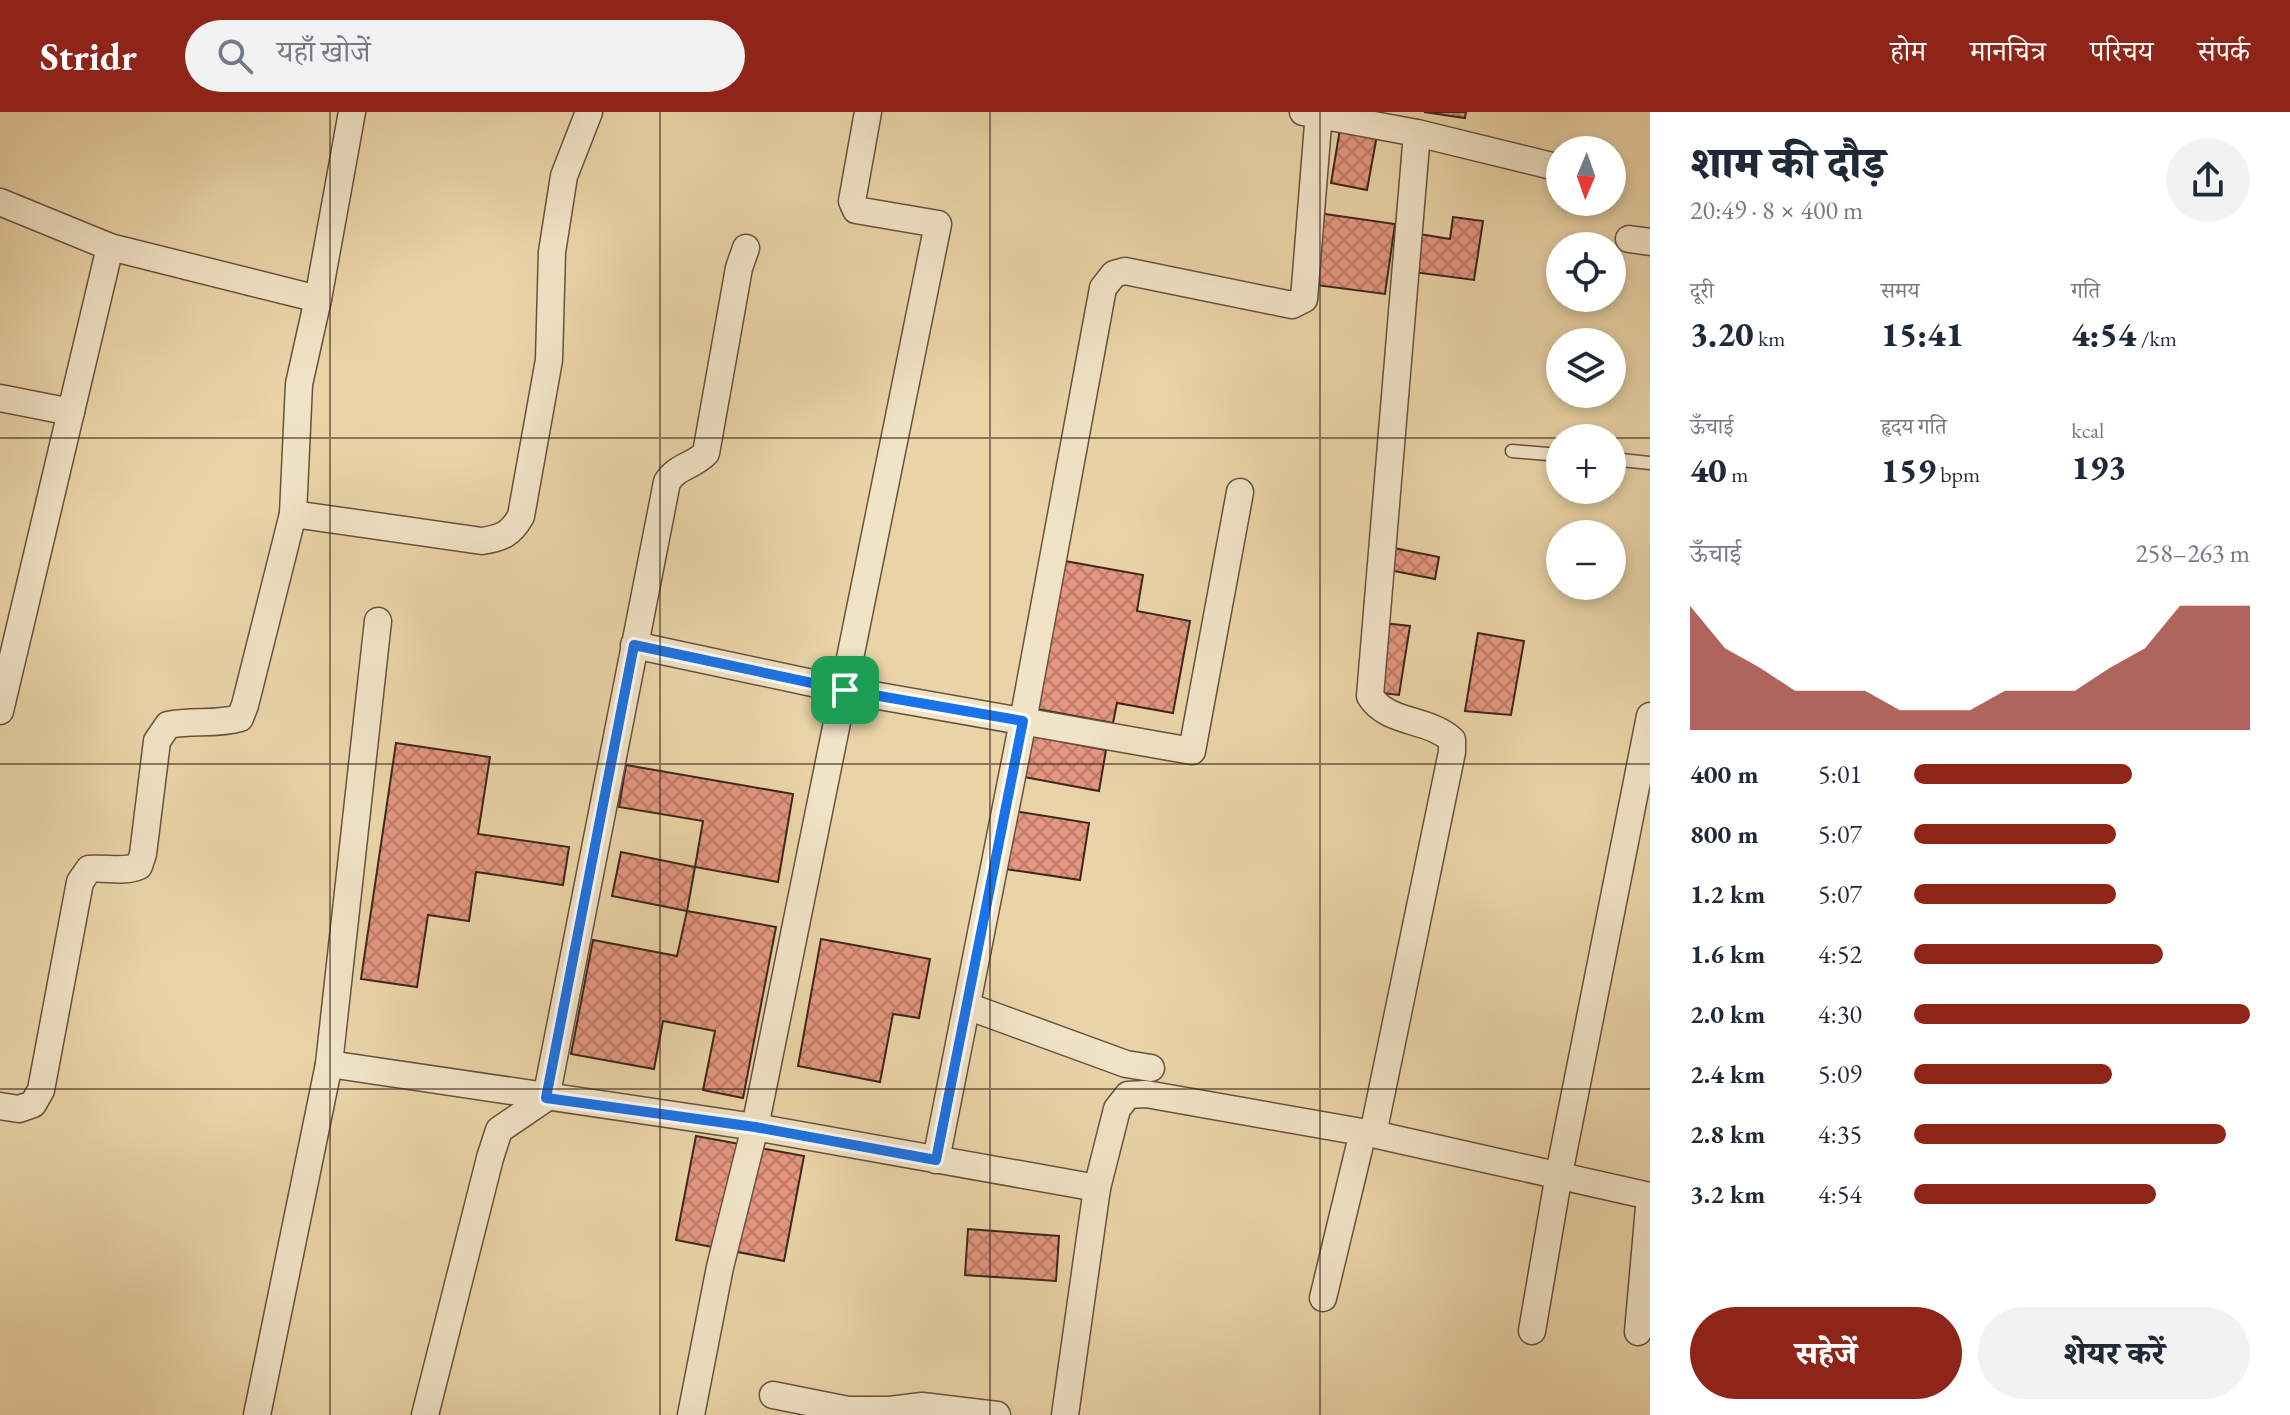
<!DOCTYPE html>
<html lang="hi">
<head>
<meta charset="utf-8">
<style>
	:root { --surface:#fff; --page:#f2f2f3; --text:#1f2937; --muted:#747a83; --accent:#8f2418 }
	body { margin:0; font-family:"EB Garamond","Noto Serif Devanagari",serif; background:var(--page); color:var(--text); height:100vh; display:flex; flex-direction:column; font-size:30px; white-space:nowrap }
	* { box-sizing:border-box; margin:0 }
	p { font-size:26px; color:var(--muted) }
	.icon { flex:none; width:44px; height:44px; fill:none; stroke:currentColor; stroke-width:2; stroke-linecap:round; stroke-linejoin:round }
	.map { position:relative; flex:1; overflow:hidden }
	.panel { display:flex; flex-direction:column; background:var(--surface); width:640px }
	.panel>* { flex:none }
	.needle { width:52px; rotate:182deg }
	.fabs { position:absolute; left:1546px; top:24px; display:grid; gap:16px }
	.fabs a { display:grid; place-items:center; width:80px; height:80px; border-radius:50%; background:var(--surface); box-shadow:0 4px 12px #0003; font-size:40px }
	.pin { position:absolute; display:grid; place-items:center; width:68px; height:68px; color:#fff; margin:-34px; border-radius:16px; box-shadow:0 4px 12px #0006 }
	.round { display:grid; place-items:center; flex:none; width:84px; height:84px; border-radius:42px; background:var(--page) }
	.summary { display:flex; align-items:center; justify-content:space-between; height:136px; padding:0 40px }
	h1 { font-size:44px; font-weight:800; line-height:60px }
	.figures { display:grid; grid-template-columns:repeat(3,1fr); gap:12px; height:136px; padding:8px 40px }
	.figures div { display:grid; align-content:center }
	.figures b { font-size:34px; font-weight:800 }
	.figures small { font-size:22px; font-weight:400 }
	.figures p { font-size:22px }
	.chart { height:224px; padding:16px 40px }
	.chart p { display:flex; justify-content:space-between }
	.chart svg { width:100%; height:144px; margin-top:8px; fill:var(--accent); opacity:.7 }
	.cta { display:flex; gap:16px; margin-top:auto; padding:16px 40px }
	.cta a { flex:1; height:92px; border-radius:48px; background:var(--accent); color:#fff; font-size:32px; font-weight:800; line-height:92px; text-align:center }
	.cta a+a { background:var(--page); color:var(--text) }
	ul { padding:0 40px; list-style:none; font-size:26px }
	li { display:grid; grid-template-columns:128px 96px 1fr; align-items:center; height:60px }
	li i { height:20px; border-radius:10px; background:var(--accent) }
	header { display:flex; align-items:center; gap:48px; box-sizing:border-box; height:112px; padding:0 40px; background:var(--accent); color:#fff }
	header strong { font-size:38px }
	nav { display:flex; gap:44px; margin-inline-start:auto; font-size:28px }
	.search { width:560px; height:72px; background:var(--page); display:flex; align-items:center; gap:20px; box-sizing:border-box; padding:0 28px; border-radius:44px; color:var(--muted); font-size:30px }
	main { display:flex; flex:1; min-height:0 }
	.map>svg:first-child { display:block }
	.building { fill:url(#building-cross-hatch); stroke:#3b271c; stroke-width:2 }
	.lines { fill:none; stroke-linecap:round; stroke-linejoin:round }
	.service-casing { stroke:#67523f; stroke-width:15 }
	.minor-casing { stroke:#67523f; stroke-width:29 }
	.service { stroke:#f1e3c6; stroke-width:12 }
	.minor { stroke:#f1e3c6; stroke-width:26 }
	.route-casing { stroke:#fff; stroke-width:16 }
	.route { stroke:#1a73e8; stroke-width:10 }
	.grid { fill:none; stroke:#3b271c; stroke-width:2; stroke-opacity:0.55 }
</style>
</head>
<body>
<header>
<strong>Stridr</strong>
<div class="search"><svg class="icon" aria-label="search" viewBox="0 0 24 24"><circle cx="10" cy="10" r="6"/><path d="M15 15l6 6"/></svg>यहाँ खोजें</div>
<nav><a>होम</a><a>मानचित्र</a><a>परिचय</a><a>संपर्क</a></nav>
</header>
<main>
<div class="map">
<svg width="1650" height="1303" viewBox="0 0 1650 1303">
	<defs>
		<pattern id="building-cross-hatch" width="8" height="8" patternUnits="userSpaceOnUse" patternTransform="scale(2)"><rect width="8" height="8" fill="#e59680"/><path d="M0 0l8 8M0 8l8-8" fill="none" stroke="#bb7a68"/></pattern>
	</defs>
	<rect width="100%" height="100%" fill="#ead4a7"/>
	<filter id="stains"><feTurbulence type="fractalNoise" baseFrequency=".0025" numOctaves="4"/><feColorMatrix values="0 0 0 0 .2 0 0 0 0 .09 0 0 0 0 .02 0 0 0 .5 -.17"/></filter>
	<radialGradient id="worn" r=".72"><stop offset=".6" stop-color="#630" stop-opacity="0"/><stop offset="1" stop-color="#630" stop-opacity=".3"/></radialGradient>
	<g class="building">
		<polygon points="1424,0 1466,0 1465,6"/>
		<polygon points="1340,17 1377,23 1367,78 1331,71"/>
		<polygon points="1318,101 1395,112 1385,182 1308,172"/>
		<polygon points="1453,105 1483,109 1474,168 1413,160 1419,122 1450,127"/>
		<polygon points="1389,435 1439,445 1435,467 1384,457"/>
		<polygon points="1065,449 1143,463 1137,499 1190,509 1173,601 1117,591 1113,611 1037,597"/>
		<polygon points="1383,511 1410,514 1399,583 1373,580"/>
		<polygon points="1478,521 1524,529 1511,603 1465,599"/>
		<polygon points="1032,624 1106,638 1099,679 1024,665"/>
		<polygon points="396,631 490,645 478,722 569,735 563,773 476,760 469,809 428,803 417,875 361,867"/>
		<polygon points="626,653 793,682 778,770 695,755 703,709 619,695"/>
		<polygon points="1014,699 1089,711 1080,768 1005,757"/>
		<polygon points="621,740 695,755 687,799 612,784"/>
		<polygon points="687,799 776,815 743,986 703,978 715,919 663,909 654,957 571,942 593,828 677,844"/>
		<polygon points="821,827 930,847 919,906 893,902 880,970 798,954"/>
		<polygon points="696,1024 804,1044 784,1149 676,1128"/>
		<polygon points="968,1117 1059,1124 1056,1169 965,1163"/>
	</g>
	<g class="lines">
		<defs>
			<g id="service">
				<polyline points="1512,339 1560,343"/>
				<polyline points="1612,347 1650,351"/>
			</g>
			<g id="minor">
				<path d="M1303,0l114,21 -47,563c17,28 59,22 82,44v12l-79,382"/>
				<polyline points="1417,21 1560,56"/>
				<polyline points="0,90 110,135 318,187"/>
				<polyline points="1629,127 1650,130"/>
				<polyline points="0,286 71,300"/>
				<path d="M293,402l189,27c20,-3 29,-7 39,-25l28,-156 3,-108 12,-76 25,-64"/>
				<polyline points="634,533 845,578 1192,639 1240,380"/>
				<polyline points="0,599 110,135"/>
				<polyline points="967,894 1126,952 1151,956"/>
				<polyline points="329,952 755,1015 1097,1076 1117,997 1128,983 1146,982 1373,1022 1650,1084"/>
				<path d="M0,994l19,3 14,-5 8,-14 39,-208 9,-13c18,-2 34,4 50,-3l4,-12 14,-113 11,-16c25,-5 48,0 72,-7l5,-13 48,-191 6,-130 19,-85 34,-187"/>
				<polyline points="936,1048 1023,609 1103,176 1114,162 1125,159 1292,193 1304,187 1319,0"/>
				<polyline points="1323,1186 1363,1020"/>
				<polyline points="1532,1219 1559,1062 1650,604"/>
				<polyline points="1638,1220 1650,1084"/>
				<polyline points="773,1283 848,1298 890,1298 922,1294 997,1303"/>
				<polyline points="257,1303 329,952 378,509"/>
				<path d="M425,1303l65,-257 9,-28 47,-32 121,-616c10,-16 27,-16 39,-29l33,-185 7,-20"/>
				<polyline points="691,1303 720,1155 755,1015 938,112 856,98 852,89 868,0"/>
				<polyline points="1065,1303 1097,1076"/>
			</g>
		</defs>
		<use href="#service" class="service-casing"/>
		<use href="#minor" class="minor-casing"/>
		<use href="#service" class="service"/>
		<use href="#minor" class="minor"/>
	</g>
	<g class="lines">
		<defs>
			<polygon id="route" points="634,533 845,578 1023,609 936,1048 755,1015 546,986"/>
		</defs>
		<use href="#route" class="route-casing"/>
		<use href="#route" class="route"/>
	</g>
	<path class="grid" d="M330,0v1303M660,0v1303M990,0v1303M1320,0v1303M0,326h1650M0,652h1650M0,977h1650"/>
	<rect width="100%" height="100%" filter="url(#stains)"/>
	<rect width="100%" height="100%" fill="url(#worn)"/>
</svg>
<div class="fabs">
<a><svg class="needle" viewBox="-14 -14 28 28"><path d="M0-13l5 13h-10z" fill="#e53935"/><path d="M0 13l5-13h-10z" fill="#747a83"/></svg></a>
<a><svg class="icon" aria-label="locate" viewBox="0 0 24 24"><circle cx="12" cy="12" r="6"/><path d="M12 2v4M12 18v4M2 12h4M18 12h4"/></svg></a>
<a><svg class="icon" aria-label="layers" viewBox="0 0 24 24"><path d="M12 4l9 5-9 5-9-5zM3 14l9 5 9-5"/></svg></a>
<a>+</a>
<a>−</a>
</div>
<div class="pin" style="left:845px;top:578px;background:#1e9e55"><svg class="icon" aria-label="arrive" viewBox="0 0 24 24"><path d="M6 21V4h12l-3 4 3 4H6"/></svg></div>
</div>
<section class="panel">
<div class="summary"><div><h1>शाम की दौड़</h1><p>20:49 · 8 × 400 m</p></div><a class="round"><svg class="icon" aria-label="share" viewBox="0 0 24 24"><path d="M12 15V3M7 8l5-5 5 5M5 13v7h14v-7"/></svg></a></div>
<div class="figures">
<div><p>दूरी</p><b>3.20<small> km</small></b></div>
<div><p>समय</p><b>15:41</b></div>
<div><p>गति</p><b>4:54<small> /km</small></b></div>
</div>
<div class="figures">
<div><p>ऊँचाई</p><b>40<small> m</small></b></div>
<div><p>हृदय गति</p><b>159<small> bpm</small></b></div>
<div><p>kcal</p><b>193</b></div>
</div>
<div class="chart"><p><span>ऊँचाई</span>258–263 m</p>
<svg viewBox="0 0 160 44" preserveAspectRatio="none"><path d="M0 44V6L10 19L20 25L30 32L40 32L50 32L60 38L70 38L80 38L90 32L100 32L110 32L120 25L130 19L140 6L150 6L160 6V44z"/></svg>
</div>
<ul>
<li><b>400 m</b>5:01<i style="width:65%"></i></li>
<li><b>800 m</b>5:07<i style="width:60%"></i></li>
<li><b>1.2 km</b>5:07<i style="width:60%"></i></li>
<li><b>1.6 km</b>4:52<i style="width:74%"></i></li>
<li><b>2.0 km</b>4:30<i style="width:100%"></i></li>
<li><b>2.4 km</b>5:09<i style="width:59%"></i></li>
<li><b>2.8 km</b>4:35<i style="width:93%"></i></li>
<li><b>3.2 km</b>4:54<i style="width:72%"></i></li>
</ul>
<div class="cta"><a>सहेजें</a><a>शेयर करें</a></div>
</section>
</main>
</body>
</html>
